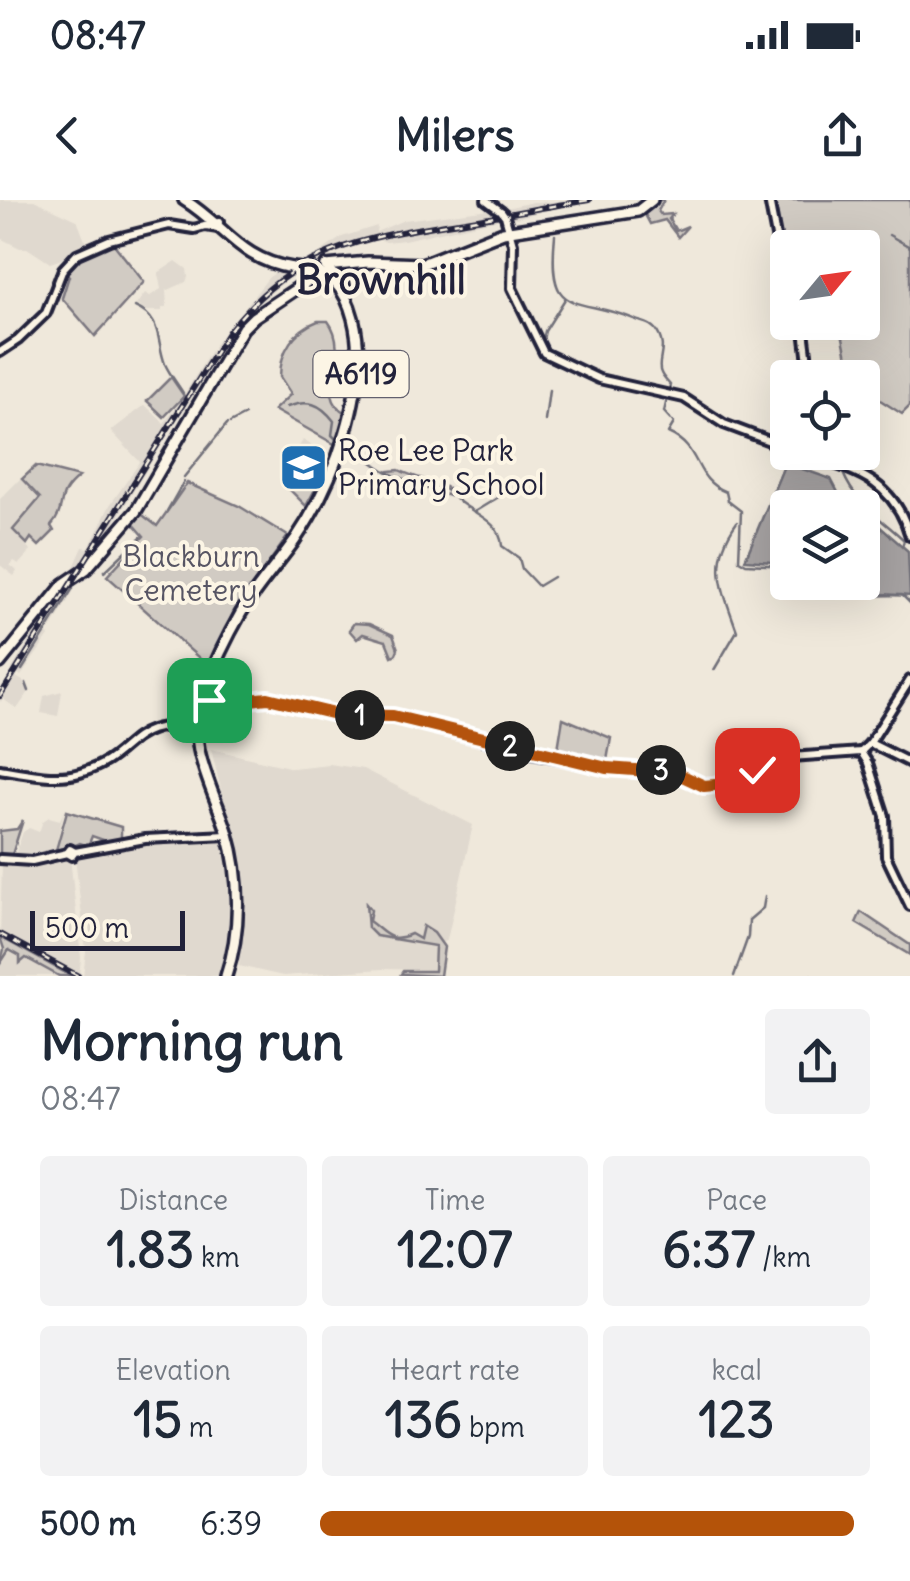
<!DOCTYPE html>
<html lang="en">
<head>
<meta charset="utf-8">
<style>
	:root { --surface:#fff; --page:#f2f2f3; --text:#1f2937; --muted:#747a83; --accent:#b45309 }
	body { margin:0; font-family:Delius,sans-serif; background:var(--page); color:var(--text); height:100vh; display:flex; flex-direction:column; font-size:38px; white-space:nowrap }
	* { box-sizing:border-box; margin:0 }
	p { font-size:32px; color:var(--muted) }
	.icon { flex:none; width:55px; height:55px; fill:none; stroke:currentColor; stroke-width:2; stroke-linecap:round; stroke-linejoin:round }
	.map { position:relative; height:776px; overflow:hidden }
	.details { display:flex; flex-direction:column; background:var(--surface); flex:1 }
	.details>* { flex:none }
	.needle { width:65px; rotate:61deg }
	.fabs { position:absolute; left:770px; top:30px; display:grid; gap:20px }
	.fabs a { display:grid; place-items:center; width:110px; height:110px; border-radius:10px; background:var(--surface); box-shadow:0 10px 40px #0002; font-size:50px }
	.scale { position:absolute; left:30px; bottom:25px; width:155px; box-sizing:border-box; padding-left:10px; border:5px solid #22223b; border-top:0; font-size:28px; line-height:35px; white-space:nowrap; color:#22223b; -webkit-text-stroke:8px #fcf5e5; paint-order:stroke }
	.pin { position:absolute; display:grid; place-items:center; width:85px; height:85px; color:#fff; margin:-42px; border-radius:20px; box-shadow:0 5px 15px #0006 }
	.km { position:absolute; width:50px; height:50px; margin:-25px; border-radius:50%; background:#222; color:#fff; font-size:28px; line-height:50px; text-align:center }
	.round { display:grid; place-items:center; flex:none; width:105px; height:105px; border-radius:10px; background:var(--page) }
	.head { display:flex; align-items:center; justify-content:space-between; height:170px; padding:0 40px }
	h1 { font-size:55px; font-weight:700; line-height:75px }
	.metrics { display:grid; grid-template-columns:repeat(3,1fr); gap:15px; height:170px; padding:10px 40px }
	.metrics div { display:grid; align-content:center; border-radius:10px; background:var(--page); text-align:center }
	.metrics b { font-size:50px; font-weight:700 }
	.metrics small { font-size:28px; font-weight:400 }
	.metrics p { font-size:28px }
	ul { padding:0 40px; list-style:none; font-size:32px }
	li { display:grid; grid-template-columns:160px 120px 1fr; align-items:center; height:75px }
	li i { height:25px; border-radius:12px; background:var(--accent) }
	.status { display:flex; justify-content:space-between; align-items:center; height:70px; padding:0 50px; background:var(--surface); direction:ltr }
	.status svg { height:28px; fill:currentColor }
	header { display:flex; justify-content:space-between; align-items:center; height:130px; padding:0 40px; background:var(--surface); font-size:45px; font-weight:700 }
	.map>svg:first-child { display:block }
	.built { fill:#e0d9cf }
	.green { fill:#d1cbc3; stroke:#7a767f; stroke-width:2.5 }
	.water { fill:#a6a2a2; stroke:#716f79; stroke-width:2.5 }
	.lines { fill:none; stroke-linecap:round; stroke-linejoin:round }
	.stream { stroke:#716f79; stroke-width:2.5 }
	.tertiary-casing { stroke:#22223b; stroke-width:14 }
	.secondary-casing { stroke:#22223b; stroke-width:14 }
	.trunk-casing { stroke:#22223b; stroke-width:16 }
	.tertiary { stroke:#fcf5e5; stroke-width:6 }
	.secondary { stroke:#fcf5e5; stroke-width:6 }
	.trunk { stroke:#fcf5e5; stroke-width:9 }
	.rail-casing { stroke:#22223b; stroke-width:6 }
	.rail { stroke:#fcf5e5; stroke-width:2.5; stroke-dasharray:8; stroke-linecap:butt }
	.tertiary-bridge-casing { stroke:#22223b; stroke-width:14; stroke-linecap:butt }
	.trunk-bridge-casing { stroke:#22223b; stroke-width:16; stroke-linecap:butt }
	.tertiary-bridge { stroke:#fcf5e5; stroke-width:6 }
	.trunk-bridge { stroke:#fcf5e5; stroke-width:9 }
	.route-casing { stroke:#fff; stroke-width:20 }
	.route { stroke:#b45309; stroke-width:12 }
	.labels { text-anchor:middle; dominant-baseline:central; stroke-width:8; stroke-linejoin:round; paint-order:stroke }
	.shield { fill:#fcf5e5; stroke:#63616e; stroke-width:2.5 }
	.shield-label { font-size:28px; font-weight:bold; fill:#22223b }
	.poi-label { font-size:30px; fill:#22223b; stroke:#fcf5e5; text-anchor:start }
	.park-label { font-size:30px; fill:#575564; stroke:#fcf5e5 }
	.district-label { font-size:40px; font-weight:bold; fill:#22223b; stroke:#fcf5e5 }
</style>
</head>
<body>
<div class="status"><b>08:47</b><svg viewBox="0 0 49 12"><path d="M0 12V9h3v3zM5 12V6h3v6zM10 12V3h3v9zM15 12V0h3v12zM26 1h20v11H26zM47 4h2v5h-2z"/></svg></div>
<header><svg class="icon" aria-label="back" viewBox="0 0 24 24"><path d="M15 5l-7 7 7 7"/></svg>Milers<svg class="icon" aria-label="share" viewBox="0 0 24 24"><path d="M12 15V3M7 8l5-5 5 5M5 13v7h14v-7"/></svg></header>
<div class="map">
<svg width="910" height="776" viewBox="0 0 910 776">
	<rect width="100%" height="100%" fill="#efe8db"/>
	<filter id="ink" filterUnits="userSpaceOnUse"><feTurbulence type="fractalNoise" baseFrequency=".01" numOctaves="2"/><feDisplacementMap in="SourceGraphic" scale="20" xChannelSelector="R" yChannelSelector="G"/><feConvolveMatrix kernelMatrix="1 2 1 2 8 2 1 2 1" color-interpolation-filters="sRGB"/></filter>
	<g filter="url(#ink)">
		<g class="built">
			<polygon points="0,0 34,0 77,20 87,46 66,61 62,59 50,63 27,48 20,48 0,38"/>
			<polygon points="569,1 567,5 508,20 502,9 533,2"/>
			<polygon points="490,9 500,12 503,18 404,40 386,42 378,39 321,57 319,53 342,37 377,26 376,32 404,20"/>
			<polygon points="176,61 187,69 188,77 186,82 166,91 167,107 162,107 162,111 147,111 136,105 145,93 150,96 161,89 158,73"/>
			<polygon points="284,68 298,70 246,114 220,150 213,147 269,77"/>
			<polygon points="212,149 219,153 183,205 179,203"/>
			<polygon points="145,205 164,223 178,205 183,209 116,320 94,349 96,352 83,369 70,376 83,347 89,348 110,305 140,262 111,231"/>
			<polygon points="303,240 325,254 315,279 321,282 308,309 279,280"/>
			<polygon points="21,278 41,298 13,330 31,351 19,364 14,361 10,365 17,371 14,376 0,365 0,299"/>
			<polygon points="72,383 74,390 50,431 45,429 40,424 65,385"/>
			<polygon points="38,427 49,436 21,476 12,469"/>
			<polygon points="10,473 26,483 29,492 17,509 3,499 0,502 0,492"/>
			<polygon points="62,491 58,516 41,513 44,496"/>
			<polygon points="211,549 293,568 329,564 363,569 473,625 447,740 434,747 434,770 382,769 283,776 239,766 244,702 239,663"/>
			<polygon points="64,611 54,653 14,658 23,632 29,628 39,632 43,621 49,617 60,620"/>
			<polygon points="224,637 233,700 231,751 223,776 83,776 86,751 75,657 77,654 143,642"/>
			<polygon points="70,657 81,758 79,776 71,776 0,737 2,663 24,665"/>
			<polygon points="9,750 20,756 19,762 23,757 59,776 0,776 0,765"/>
		</g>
		<g class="green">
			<polygon points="655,0 664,0 658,11 661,15 673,14 669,19 676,31 688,26 678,37 665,20 650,24 642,9"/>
			<polygon points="769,0 910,0 910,206 902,214 863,189 862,178 845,177 836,172 836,160 847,157 840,123 862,122 862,48 788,48 787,69 778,47"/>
			<polygon points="113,43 144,82 95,136 62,98 69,76 64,72 82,55"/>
			<path d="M318,121h10c25,33 -16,75 18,92l-10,32 -62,-35 17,-16 -11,-17c0,-26 14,-47 38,-56z"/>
			<polygon points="171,177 184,196 164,217 147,201"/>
			<path d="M36,266l43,11c-26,20 -11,30 -28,49l3,5 -15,15 -8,-8 -4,6 -14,-14 27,-32 -18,-19z"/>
			<polygon points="305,270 319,282 306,306 282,282 289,279 292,273 298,275"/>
			<path d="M399,270c16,8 35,11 50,19v7l-59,-20 -1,-5z"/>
			<polygon points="187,283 239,306 288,336 234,411 208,466 107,376 144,336 132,322 140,313 157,326"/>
			<polygon points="354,423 369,424 393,435 398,449 396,454 392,456 386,441 363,434 357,439 349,430"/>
			<polygon points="563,518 611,538 606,566 557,555"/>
			<polygon points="67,611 121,627 121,639 106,641 92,636 88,646 80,643 64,650 56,650"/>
			<polygon points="23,620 11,658 0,656 0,631 17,629"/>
			<path d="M366,704l5,6 -2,11c16,11 20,23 42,13l9,5 3,-13 11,7 10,14 -4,29 -39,-2 2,-3h31l1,-25 -59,-10 -8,-8z"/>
			<polygon points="861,712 910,745 910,755 856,723"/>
			<polygon points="0,737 71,776 59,776 26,758 20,763 20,756 9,750 0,764 4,749"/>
		</g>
		<g class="water">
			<polygon points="788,264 831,279 842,300 855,307 788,308 787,363 745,360 783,268"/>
			<polygon points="863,312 908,351 910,396 856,392 836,383 862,382"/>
		</g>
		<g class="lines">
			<g class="stream">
				<path d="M555,35c-8,84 18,60 79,84 8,4 15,3 21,10 15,19 0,33 6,44 2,5 6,8 9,12l-6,27 10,11 -6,10c35,15 24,46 58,59l2,9 13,10 -2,49 7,4 42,2"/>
				<polyline points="889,35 910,47"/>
				<path d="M135,107c28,12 21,34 30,57 5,11 12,19 18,29"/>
				<polyline points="542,144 545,131 565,99"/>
				<path d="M287,207c21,-8 33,-4 47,14l-2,14 4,4"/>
				<polyline points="545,221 549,190"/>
				<polyline points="230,223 245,215"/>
				<path d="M349,247c14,6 22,16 35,23 18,11 44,15 65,21 15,22 51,25 53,55l17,12 3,11 16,17 15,-9"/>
				<path d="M843,273c13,32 37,44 61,67l-2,7"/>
				<polyline points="184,277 227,224"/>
				<polyline points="167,311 184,281"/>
				<polyline points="474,312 502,295"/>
				<polyline points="104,372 141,337"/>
				<polyline points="831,382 855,396 902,395 910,403"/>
				<polyline points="47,430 73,388"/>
				<polyline points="22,470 46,432"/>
				<path d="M714,470l23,-39c-15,-43 -29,-69 0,-109"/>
				<polyline points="26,483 29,491"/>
				<polyline points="734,776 748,737 749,720 763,708 765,696"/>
				<polyline points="810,776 811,775"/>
			</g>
			<defs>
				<g id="tertiary">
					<polyline points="486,0 502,12"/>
					<polyline points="769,0 778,47 788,69"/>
					<polyline points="505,16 513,44 512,88 544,153 599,179 684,198 724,224 788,248"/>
					<polyline points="803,122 810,178"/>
					<path d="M799,252c52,18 94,25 111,84"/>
					<polyline points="201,497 221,503 268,498 339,515 393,516 532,553 607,568 676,573 699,584 715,585 791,557 861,552"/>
					<polyline points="870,543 910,563"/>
					<polyline points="861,552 868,563 885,616 886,656 910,706"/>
					<polyline points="861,552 870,543 910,480"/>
					<path d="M0,569c23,4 57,11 80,4 58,-17 44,-56 122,-45"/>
					<polyline points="75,652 70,649 67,653 72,656 75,652 145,639 227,635"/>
					<polyline points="0,659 32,661 67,653"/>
				</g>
				<polyline id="secondary" points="0,152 18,140 46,113 63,69 77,54 109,40 169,25 194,29 219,22 218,28 206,26"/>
				<g id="trunk">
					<path d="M184,0c41,25 56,60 108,68"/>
					<polyline points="326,66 344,85"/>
					<polyline points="326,66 368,62 422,64 503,32 638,11 652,0"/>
					<polyline points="0,463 64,384 86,369 136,311 243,128 254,117 320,73"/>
					<path d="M226,776c15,-44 15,-98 2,-142 -14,-44 -44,-92 -26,-139 11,-28 24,-56 39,-82 16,-26 36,-48 54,-73 39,-57 76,-154 58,-222 -8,-30 -20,-44 -50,-49"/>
				</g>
			</defs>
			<use href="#tertiary" class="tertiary-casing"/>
			<use href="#secondary" class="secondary-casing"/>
			<use href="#trunk" class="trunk-casing"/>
			<use href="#tertiary" class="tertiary"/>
			<use href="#secondary" class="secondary"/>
			<use href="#trunk" class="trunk"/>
			<defs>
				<g id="rail">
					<path d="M0,496l229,-365c66,-83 131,-93 230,-109 43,-7 86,-15 130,-22"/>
					<polyline points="0,734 78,776"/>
				</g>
			</defs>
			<use href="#rail" class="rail-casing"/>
			<use href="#rail" class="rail"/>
			<defs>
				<polyline id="tertiary-bridge" points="502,12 505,16"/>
				<polyline id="trunk-bridge" points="292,68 303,69"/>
			</defs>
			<use href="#tertiary-bridge" class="tertiary-bridge-casing"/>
			<use href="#trunk-bridge" class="trunk-bridge-casing"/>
			<use href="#tertiary-bridge" class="tertiary-bridge"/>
			<use href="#trunk-bridge" class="trunk-bridge"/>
		</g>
	</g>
	<g class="lines" filter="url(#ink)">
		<defs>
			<polyline id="route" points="209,500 221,503 268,498 339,515 393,516 607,568 676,573 704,586 715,585 757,570"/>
		</defs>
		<use href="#route" class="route-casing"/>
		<use href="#route" class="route"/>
	</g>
	<defs>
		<symbol id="school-square" viewBox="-11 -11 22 22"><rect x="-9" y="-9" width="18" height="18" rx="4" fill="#1f6fb2" stroke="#fcf5e5"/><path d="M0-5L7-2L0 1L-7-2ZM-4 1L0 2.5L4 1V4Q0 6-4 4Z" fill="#fff"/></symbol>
	</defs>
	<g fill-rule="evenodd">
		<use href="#school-square" x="276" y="240" width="55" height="55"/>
	</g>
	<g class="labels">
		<rect class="shield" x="313.5" y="151" width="95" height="46" rx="8"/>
		<g class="shield-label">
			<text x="361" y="174">A6119</text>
		</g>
		<g class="poi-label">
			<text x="338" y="250">Roe Lee Park<tspan x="338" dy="34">Primary School</tspan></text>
		</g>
		<g class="park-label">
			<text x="191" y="356">Blackburn<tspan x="191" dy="34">Cemetery</tspan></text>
		</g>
		<g class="district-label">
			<text x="381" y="80">Brownhill</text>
		</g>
	</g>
</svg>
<div class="fabs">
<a><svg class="needle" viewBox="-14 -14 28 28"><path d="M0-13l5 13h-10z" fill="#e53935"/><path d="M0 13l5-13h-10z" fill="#747a83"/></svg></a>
<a><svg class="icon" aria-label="locate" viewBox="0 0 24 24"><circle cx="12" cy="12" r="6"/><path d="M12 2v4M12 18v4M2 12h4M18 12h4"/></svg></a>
<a><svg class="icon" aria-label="layers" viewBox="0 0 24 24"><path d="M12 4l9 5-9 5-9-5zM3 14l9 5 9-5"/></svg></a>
</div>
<div class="scale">500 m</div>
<div class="pin" style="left:209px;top:500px;background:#1e9e55"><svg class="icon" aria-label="arrive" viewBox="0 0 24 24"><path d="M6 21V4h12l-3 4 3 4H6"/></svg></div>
<div class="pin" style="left:757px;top:570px;background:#d93025"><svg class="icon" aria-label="check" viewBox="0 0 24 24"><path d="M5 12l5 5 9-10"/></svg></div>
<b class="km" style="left:360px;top:515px">1</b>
<b class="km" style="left:510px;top:546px">2</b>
<b class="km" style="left:661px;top:570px">3</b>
</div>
<section class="details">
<div class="head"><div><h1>Morning run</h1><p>08:47</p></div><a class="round"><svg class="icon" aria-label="share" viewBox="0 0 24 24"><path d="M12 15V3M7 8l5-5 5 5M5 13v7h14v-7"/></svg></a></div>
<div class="metrics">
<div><p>Distance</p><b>1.83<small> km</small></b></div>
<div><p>Time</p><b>12:07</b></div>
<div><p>Pace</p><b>6:37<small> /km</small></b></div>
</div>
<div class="metrics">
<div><p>Elevation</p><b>15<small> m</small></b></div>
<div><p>Heart rate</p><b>136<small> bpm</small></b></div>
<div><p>kcal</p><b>123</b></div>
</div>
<ul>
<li><b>500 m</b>6:39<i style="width:97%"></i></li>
</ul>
</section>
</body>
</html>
